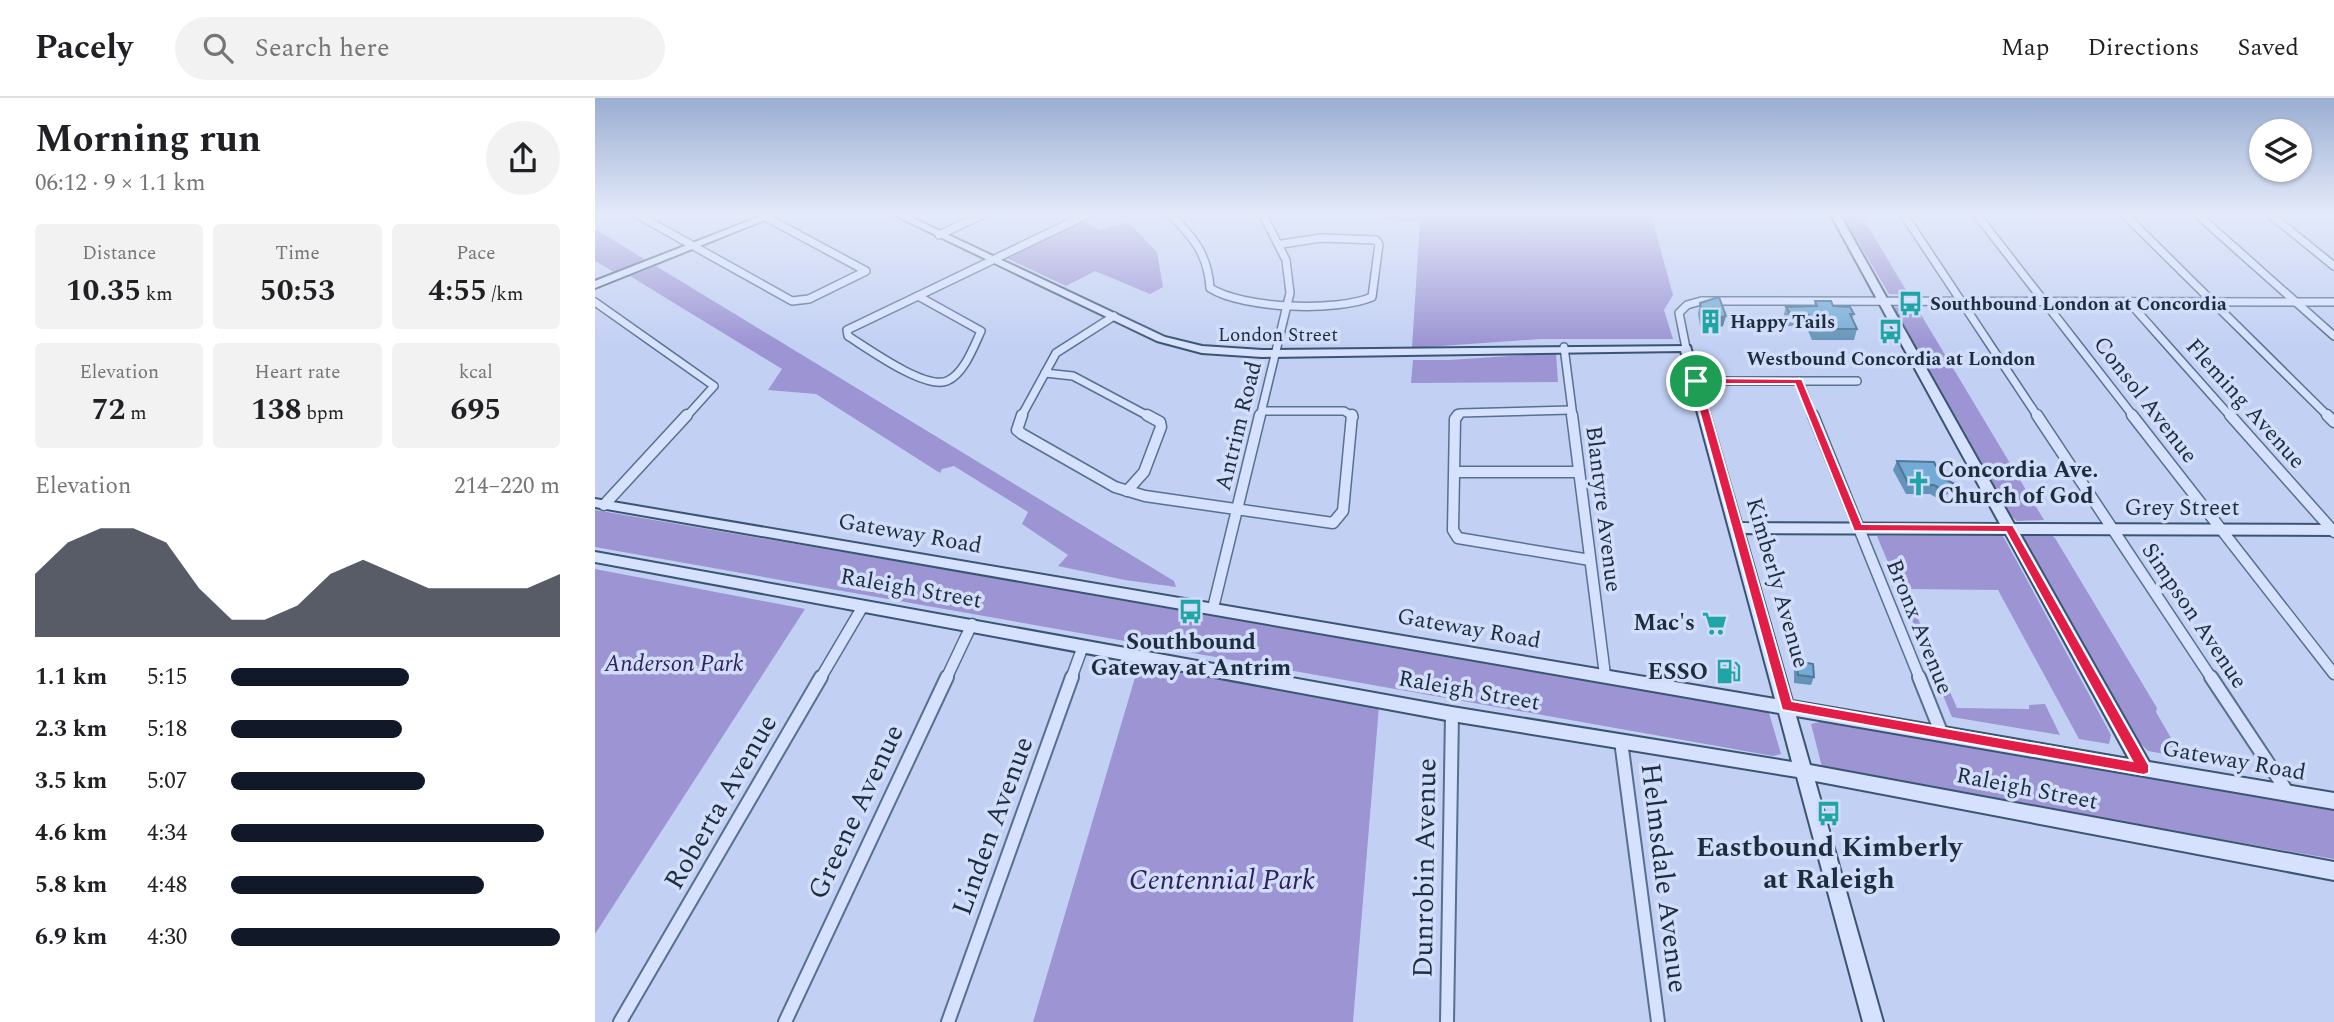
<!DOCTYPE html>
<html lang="en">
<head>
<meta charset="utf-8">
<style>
	:root { --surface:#fff; --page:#f2f2f2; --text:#202124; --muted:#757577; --line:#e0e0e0; --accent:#111827 }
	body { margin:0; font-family:Spectral,serif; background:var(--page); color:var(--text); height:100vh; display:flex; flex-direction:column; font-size:26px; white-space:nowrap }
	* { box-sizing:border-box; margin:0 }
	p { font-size:23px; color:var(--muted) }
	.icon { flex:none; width:38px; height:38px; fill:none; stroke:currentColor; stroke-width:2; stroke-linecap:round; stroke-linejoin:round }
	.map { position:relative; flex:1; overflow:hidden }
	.panel { display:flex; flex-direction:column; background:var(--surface); width:595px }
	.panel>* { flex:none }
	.fabs { position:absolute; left:1654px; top:21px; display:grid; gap:14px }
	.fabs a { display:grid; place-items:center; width:63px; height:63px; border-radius:50%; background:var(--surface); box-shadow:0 2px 5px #0004; font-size:35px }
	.pin { position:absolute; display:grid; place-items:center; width:60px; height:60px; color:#fff; margin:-30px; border:4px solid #fff; border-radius:50%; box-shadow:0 2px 7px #0007 }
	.round { display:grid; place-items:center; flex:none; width:74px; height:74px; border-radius:37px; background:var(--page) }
	.headline { display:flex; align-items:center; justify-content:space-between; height:119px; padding:0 35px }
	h1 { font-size:38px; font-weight:700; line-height:52px }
	.figures { display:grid; grid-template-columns:repeat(3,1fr); gap:10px; height:119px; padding:7px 35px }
	.figures div { display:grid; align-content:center; border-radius:7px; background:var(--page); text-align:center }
	.figures b { font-size:30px; font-weight:700 }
	.figures small { font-size:19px; font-weight:400 }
	.figures p { font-size:19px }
	.chart { height:196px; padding:14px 35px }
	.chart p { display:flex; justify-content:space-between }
	.chart svg { width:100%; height:126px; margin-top:7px; fill:var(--accent); opacity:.7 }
	ul { padding:0 35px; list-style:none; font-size:23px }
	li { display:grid; grid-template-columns:112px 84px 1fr; align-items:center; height:52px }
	li i { height:18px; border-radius:9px; background:var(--accent) }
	header { display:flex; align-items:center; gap:42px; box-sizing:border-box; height:98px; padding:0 35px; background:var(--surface); border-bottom:2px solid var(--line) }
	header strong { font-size:33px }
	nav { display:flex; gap:38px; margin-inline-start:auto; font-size:24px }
	.search { width:490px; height:63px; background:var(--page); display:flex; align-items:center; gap:18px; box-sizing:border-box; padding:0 24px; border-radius:38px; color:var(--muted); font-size:26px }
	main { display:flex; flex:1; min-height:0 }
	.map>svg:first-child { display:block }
	.green { fill:#9c94d3 }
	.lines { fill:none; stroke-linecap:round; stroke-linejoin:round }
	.street-far2-casing { stroke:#567090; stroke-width:10 }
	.street-far1-casing { stroke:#567090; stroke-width:13 }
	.street-casing { stroke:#567090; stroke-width:16 }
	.secondary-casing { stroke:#3a5571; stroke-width:4 }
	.street-far2 { stroke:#d6e1fd; stroke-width:7 }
	.street-far1 { stroke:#d6e1fd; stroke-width:10 }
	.street { stroke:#d6e1fd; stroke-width:12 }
	.secondary { fill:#d6e1fd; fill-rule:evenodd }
	.wall { fill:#6393b8 }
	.shaded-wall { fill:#507896 }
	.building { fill:#73abd6; stroke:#507896; stroke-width:2 }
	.route { fill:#e11d48; stroke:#fff; stroke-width:2; fill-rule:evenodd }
	.labels { text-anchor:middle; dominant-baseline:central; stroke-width:7; stroke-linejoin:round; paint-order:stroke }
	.far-poi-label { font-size:19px; font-weight:bold; fill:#1c2d3e; stroke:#d2ddfa; text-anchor:start }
	.far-street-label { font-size:19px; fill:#1c2d3e; stroke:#d2ddfa }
	.street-label { font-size:23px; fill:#1c2d3e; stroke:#d2ddfa }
	.poi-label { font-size:23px; font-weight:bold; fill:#1c2d3e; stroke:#d2ddfa; text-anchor:end }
	.park-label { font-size:23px; font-style:italic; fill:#30205d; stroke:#d2ddfa }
	.near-street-label { font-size:28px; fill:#1c2d3e; stroke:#d2ddfa }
	.near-poi-label { font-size:28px; font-weight:bold; fill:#1c2d3e; stroke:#d2ddfa }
	.near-park-label { font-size:28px; font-style:italic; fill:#30205d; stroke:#d2ddfa }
</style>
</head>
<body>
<header>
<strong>Pacely</strong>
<div class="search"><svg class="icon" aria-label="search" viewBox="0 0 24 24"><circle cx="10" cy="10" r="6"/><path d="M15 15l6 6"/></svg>Search here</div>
<nav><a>Map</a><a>Directions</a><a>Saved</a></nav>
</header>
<main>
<section class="panel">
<div class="headline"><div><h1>Morning run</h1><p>06:12 · 9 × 1.1 km</p></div><a class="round"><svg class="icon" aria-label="share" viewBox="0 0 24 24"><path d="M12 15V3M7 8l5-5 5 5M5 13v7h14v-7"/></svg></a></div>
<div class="figures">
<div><p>Distance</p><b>10.35<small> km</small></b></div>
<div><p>Time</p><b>50:53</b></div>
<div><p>Pace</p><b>4:55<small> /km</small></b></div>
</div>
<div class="figures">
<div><p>Elevation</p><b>72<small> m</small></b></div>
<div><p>Heart rate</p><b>138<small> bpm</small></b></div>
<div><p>kcal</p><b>695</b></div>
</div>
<div class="chart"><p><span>Elevation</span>214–220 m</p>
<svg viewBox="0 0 160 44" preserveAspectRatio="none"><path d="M0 44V22L10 11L20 6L30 6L40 11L50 27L60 38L70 38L80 33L90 22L100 17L110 22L120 27L130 27L140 27L150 27L160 22V44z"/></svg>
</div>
<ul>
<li><b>1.1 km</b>5:15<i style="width:54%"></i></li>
<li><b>2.3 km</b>5:18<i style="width:52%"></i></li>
<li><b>3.5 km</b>5:07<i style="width:59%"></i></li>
<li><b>4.6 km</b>4:34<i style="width:95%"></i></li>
<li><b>5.8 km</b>4:48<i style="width:77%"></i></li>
<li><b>6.9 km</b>4:30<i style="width:100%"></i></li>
</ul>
</section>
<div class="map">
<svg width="1739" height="924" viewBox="0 0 1739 924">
	<rect width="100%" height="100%" fill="#c2d0f3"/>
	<g class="green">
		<polygon points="788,117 1056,117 1078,197 1069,212 1078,241 945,241 817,250 825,123 789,122"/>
		<polygon points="1247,117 1266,117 1314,197 1294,196"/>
		<polygon points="488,122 504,132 533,124 562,154 568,189 555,196 500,173 471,188 409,159"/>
		<polygon points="0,131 51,162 19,174 0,163"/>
		<polygon points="61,168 579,483 581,489 530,482 463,468 473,457 427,426 433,414 359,368 347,371 345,375 221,296 173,292 187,271 35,178"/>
		<polygon points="1297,209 1322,210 1449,422 1422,423 1415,417"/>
		<polygon points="961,255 963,284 816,285 818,262 854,262"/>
		<polygon points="0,412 1148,607 1174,615 1186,656 1178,658 0,449"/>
		<polygon points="1430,434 1453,434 1460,440 1562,610 1561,614 1587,659 1553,653 1539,639 1427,440"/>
		<polygon points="1282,438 1408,438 1516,637 1514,646 1484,641 1403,492 1310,491 1362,610 1434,611 1434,607 1450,606 1465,637 1357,619"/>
		<polygon points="0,471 210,511 0,836"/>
		<polygon points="544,566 784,608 758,924 438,924"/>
		<polygon points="1229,623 1739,709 1739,761 1238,674 1227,669 1216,626"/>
	</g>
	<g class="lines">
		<defs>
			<g id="street-far2">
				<polyline points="43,117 197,203 214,201 271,173 167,117"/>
				<path d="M576,117c23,23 37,40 39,73 33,21 127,24 162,9l7,-53 -3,-4 -55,-2 -39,6"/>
				<polyline points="1309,117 1443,319"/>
				<polyline points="1382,117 1539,319"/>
				<polyline points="1530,117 1734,319"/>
				<polyline points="1603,117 1739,238"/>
				<polyline points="1676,117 1739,168"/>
				<polyline points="344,137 387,117"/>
				<path d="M323,198l63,35c-7,15 -17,43 -34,50 -22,9 -80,-33 -99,-45l-1,-6z"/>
				<polyline points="323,198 491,117"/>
				<polyline points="1533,203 1636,319"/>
				<polyline points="0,204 119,288 91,319"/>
				<polyline points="969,249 978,319"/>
				<polyline points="1091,250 1084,215 1092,207 1106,203 1739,204"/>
				<polyline points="450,275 478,278 555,319"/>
				<polyline points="1101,283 1262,283"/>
				<polyline points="1204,283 1218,319"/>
				<polyline points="667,313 749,313 759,319"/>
				<polyline points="426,319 461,255 519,218"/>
				<polyline points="665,319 695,195 691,162 668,117"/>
				<polyline points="862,319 865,315 976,312"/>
			</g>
			<g id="street-far1">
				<polyline points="427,317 422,332 427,336 520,389 550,398 738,425 748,413 757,317"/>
				<polyline points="863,317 860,321 858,432 863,440 995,462"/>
				<polyline points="977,317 1010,577"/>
				<polyline points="1218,317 1325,581"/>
				<polyline points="1442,317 1617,581"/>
				<polyline points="1537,317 1739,576"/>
				<polyline points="1635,317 1739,434"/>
				<polyline points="1732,317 1739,324"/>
				<polyline points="860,374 984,374"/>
				<polyline points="532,393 549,374 566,329 565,324 552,317"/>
				<polyline points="9,407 92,317"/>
				<polyline points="618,510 665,317"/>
				<polyline points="225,581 268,508"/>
				<polyline points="351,581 377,526"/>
				<polyline points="476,581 488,548"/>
			</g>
			<g id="street">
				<polyline points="1324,579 1346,634"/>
				<polyline points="1616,579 1693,695"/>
				<polyline points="1026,643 1063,924"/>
				<polyline points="25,924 226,579"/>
				<polyline points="190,924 352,579"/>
				<polyline points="353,924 477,579"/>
				<polyline points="852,924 857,616"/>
			</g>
			<g id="secondary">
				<polygon points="169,117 182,117 0,190 0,183"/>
				<path d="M299,117h12l259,122 37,9 60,4 428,-4 51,177 259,1 -169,-309h9l174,309 320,1v10l-314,-1 129,228 185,31v16l-538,-93 14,49 524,97v18l-519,-99 68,241h-20l-66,-245 -345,-56 -857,-159v-10l857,155 340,55 -13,-49 -1184,-206v-8l1180,200 -94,-348 -419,6 -60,-4 -45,-12zM1149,435l262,1 123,225 -337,-58z"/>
			</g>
		</defs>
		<use href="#street-far2" class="street-far2-casing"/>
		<use href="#street-far1" class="street-far1-casing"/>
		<use href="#street" class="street-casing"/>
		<use href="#secondary" class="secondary-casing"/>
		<use href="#street-far2" class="street-far2"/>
		<use href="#street-far1" class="street-far1"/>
		<use href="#street" class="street"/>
		<use href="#secondary" class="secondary"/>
	</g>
	<g class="wall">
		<polygon points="1220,203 1238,208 1259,216 1257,221 1262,231 1259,242 1217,242 1211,228 1193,228 1188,220 1191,209 1219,208"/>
		<polygon points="1105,205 1128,228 1106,233 1103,216"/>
		<polygon points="1302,363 1354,394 1346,402 1335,396 1311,396 1298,372"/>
		<polygon points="1127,561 1142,573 1140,579 1125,576 1126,566"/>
		<polygon points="1202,563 1219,579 1216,587 1199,585 1199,572"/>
	</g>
	<g class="shaded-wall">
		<polygon points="1131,218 1128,228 1106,233 1108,222"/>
		<polygon points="1358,385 1354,394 1346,402 1350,393"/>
	</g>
	<g class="building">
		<polygon points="1124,199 1131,218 1108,222 1105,205"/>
		<polygon points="1220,203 1236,203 1238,208 1255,209 1259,216 1255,216 1262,231 1220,231 1214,217 1196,217 1191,209 1222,208"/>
		<polygon points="1302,363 1339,364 1347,380 1358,385 1350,393 1339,387 1314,387"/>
		<polygon points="1127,561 1142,563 1142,573 1127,571"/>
		<polygon points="1202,563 1218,566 1219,579 1203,577"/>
	</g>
	<linearGradient id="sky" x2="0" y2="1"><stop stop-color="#9aaed1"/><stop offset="0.47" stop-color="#e4eafa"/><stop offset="1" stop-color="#e4eafa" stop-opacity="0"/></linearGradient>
	<rect width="1739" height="247" fill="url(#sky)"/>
	<path class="route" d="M1101,280l106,1 60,145 151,1 136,240v8l-5,2 -362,-65 -91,-329zM1107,286h93l59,147 152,1 126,229 -340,-60z"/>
	<defs>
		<symbol id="bus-bare" viewBox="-9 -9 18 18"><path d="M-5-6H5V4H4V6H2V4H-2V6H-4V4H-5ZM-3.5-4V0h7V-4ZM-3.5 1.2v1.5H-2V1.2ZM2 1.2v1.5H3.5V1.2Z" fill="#1fa5a6" stroke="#d2ddfa" stroke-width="2.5" paint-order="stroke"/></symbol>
		<symbol id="building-bare" viewBox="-9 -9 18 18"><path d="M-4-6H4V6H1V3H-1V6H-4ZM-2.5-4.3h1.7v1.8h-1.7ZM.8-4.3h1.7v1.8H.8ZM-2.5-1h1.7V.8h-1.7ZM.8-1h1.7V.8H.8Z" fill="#1fa5a6" stroke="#d2ddfa" stroke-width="2.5" paint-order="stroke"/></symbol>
		<symbol id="church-bare" viewBox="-9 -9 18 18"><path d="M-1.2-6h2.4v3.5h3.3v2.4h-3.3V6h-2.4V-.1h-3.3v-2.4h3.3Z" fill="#1fa5a6" stroke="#d2ddfa" stroke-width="2.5" paint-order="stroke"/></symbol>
		<symbol id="supermarket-bare" viewBox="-9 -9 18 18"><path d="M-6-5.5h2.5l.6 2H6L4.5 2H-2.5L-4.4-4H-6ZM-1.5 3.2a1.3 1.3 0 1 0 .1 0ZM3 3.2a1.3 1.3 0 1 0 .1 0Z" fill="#1fa5a6" stroke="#d2ddfa" stroke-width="2.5" paint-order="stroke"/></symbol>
		<symbol id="fuel-bare" viewBox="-9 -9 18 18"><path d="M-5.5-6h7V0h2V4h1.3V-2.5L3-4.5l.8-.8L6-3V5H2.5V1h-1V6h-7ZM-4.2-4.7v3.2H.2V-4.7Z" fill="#1fa5a6" stroke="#d2ddfa" stroke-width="2.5" paint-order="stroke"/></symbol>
	</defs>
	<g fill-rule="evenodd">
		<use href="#bus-bare" x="1298" y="188" width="35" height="35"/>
		<use href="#building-bare" x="1098" y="206" width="35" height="35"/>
		<use href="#bus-bare" x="1278" y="216" width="35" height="35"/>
		<use href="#church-bare" x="1306" y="368" width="35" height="35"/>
		<use href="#bus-bare" x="578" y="496" width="35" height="35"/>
		<use href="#supermarket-bare" x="1102" y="508" width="35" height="35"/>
		<use href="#fuel-bare" x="1116" y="556" width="35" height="35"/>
		<use href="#bus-bare" x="1216" y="698" width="35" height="35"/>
	</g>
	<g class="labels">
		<g class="far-poi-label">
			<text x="1335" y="206">Southbound London at Concordia</text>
			<text x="1135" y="224">Happy Tails</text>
			<text x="1296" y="261" text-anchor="middle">Westbound Concordia at London</text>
		</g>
		<g class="far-street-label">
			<text x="683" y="237">London Street</text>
		</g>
		<g class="street-label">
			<text transform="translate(1550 302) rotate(52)">Consol Avenue</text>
			<text transform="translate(1650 306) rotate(48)">Fleming Avenue</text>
			<text transform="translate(644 328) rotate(-76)">Antrim Road</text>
			<text x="1587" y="410">Grey Street</text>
			<text transform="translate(1008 411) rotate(83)">Blantyre Avenue</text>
			<text transform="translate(315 436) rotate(10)">Gateway Road</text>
			<text transform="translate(1182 485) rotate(74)">Kimberly Avenue</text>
			<text transform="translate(316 491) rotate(10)">Raleigh Street</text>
			<text transform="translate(1599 518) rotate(56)">Simpson Avenue</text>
			<text transform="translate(1324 529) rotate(68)">Bronx Avenue</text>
			<text transform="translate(874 531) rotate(10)">Gateway Road</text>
			<text transform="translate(874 593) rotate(10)">Raleigh Street</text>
			<text transform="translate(1639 663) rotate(10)">Gateway Road</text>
			<text transform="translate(1432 691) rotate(11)">Raleigh Street</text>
		</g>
		<g class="poi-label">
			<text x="1343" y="372" text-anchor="start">Concordia Ave.<tspan x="1343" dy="26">Church of God</tspan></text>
			<text x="1100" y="525">Mac's</text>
			<text x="596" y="544" text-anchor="middle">Southbound<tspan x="596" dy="26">Gateway at Antrim</tspan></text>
			<text x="1113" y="574">ESSO</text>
		</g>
		<g class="park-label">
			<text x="79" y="566">Anderson Park</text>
		</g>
		<g class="near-street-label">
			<text transform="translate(126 704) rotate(-60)">Roberta Avenue</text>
			<text transform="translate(261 714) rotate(-65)">Greene Avenue</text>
			<text transform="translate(398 728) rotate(-70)">Linden Avenue</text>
			<text transform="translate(830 770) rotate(-89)">Dunrobin Avenue</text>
			<text transform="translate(1069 780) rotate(83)">Helmsdale Avenue</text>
		</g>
		<g class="near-poi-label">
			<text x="1234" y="749">Eastbound Kimberly<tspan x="1234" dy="32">at Raleigh</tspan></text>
		</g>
		<g class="near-park-label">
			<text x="627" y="782">Centennial Park</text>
		</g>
	</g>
</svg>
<div class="fabs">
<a><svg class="icon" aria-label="layers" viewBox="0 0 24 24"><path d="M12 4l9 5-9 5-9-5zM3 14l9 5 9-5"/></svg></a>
</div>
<div class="pin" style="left:1101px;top:283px;background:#1e9e55"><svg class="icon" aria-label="arrive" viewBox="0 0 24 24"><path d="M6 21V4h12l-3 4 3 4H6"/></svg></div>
</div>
</main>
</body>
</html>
